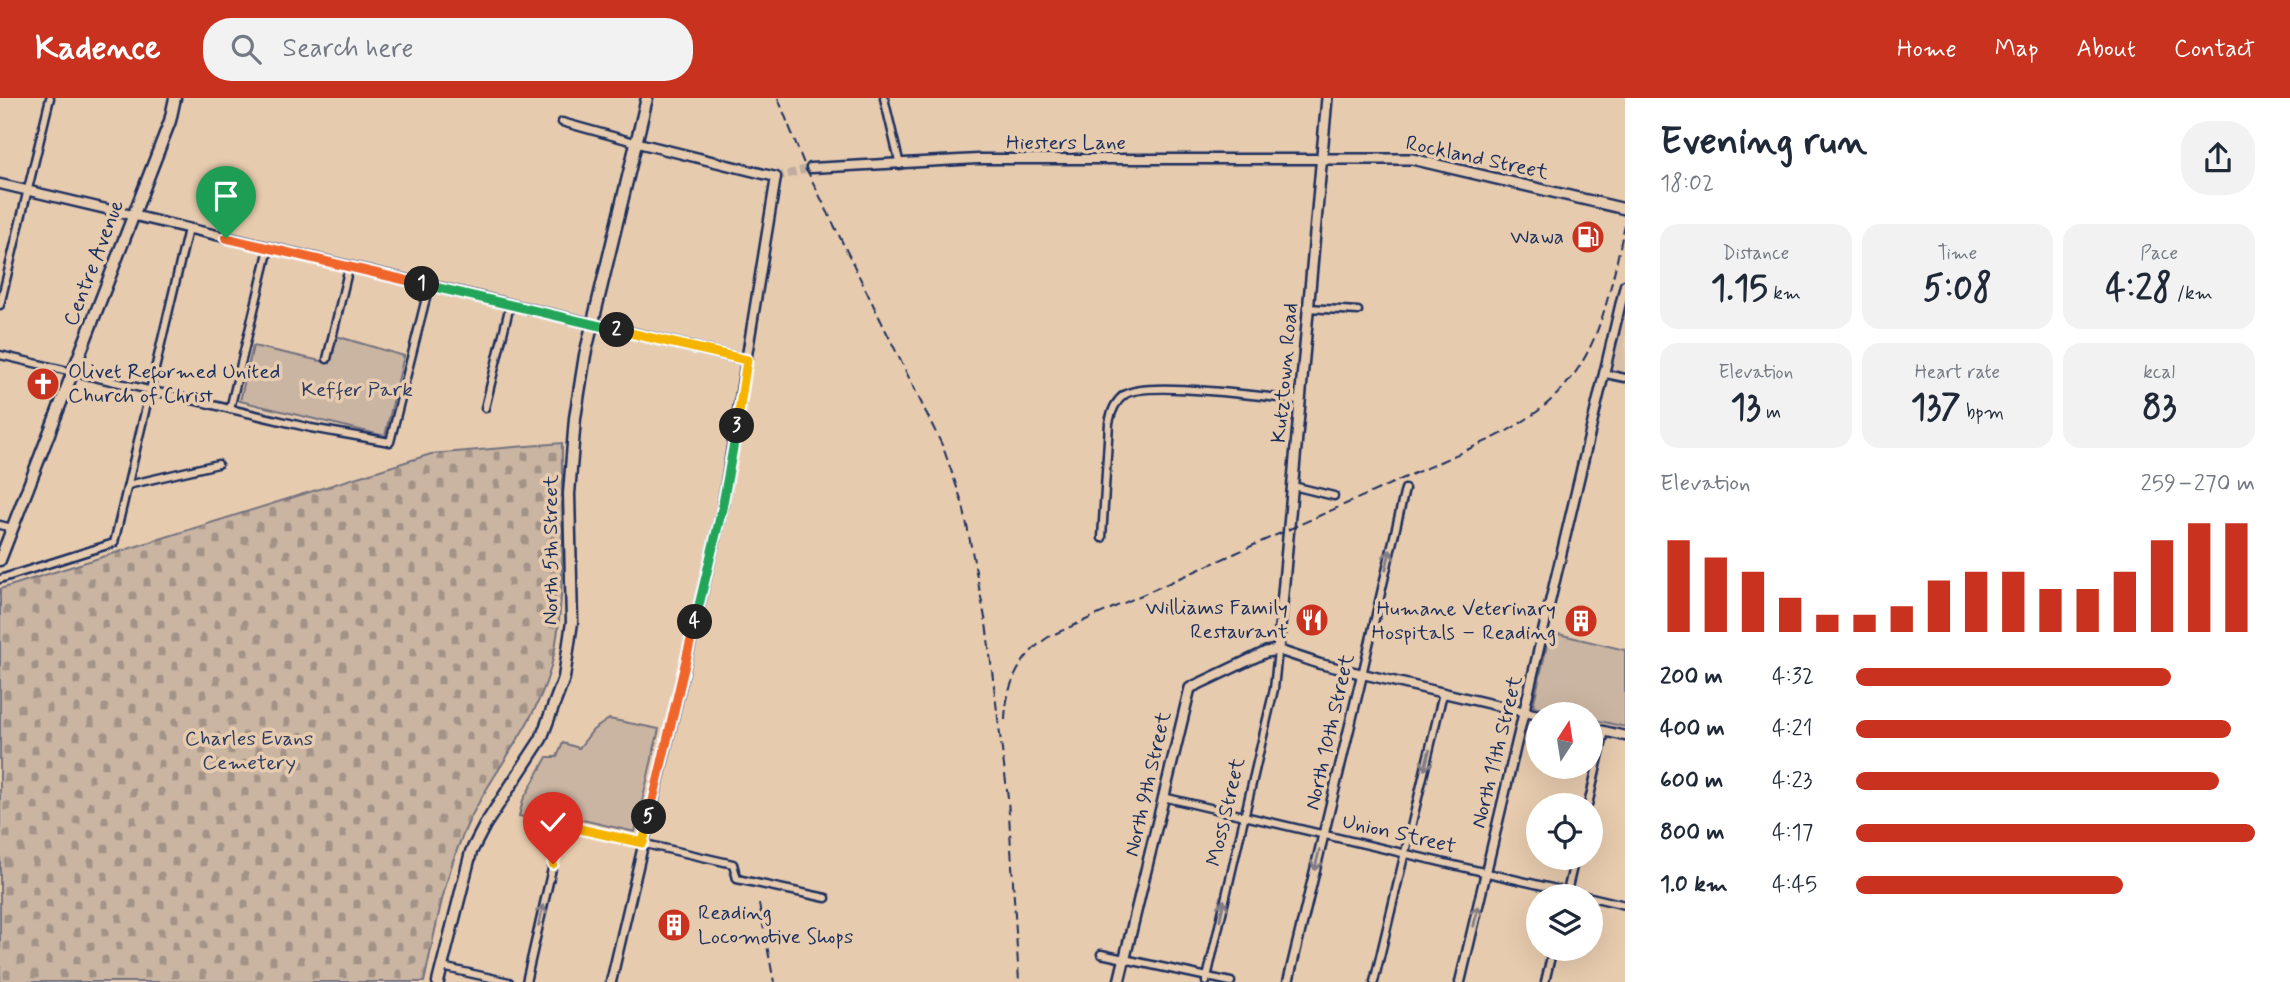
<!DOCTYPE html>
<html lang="en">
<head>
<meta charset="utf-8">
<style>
	:root { --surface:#fff; --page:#f2f2f3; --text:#1f2937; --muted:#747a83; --accent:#c8321e }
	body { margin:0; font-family:Mynerve,sans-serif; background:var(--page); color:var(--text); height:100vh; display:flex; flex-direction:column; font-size:26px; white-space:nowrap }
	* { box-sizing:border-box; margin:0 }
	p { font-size:23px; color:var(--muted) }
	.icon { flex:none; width:38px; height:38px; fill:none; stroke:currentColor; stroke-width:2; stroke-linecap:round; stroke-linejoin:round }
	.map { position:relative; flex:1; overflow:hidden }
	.details { display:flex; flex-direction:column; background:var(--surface); width:665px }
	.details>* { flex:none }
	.needle { width:46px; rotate:12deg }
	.buttons { position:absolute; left:1526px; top:604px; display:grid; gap:14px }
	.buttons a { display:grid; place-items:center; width:77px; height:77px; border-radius:50%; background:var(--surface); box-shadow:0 7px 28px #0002; font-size:35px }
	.pin { position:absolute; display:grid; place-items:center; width:60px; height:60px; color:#fff; margin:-72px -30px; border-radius:50% 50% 50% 0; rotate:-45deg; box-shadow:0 0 7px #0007 }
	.pin .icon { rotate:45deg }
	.km { position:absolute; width:35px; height:35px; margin:-18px; border-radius:50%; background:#222; color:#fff; font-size:19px; line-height:35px; text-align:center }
	.round { display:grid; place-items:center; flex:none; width:74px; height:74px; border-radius:28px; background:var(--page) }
	.headline { display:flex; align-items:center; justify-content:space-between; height:119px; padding:0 35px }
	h1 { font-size:38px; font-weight:800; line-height:52px }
	.figures { display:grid; grid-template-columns:repeat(3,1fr); gap:10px; height:119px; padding:7px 35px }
	.figures div { display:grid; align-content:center; border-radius:18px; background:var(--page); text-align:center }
	.figures b { font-size:35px; font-weight:800 }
	.figures small { font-size:19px; font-weight:400 }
	.figures p { font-size:19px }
	.chart { height:196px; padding:14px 35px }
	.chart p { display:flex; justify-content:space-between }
	.chart svg { width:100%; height:126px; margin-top:7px; stroke:var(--accent); stroke-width:6 }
	ul { padding:0 35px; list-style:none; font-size:23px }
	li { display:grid; grid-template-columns:112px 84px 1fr; align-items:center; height:52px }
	li i { height:18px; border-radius:9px; background:var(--accent) }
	header { display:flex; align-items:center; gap:42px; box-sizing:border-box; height:98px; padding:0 35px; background:var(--accent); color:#fff }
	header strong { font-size:33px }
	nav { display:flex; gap:38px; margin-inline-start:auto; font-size:24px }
	.search { width:490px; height:63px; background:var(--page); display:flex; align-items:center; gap:18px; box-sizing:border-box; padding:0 24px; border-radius:28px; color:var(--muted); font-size:26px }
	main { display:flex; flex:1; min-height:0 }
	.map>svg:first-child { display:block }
	.built { fill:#d8bfa8 }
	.green { fill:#cab4a2; stroke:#727280; stroke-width:2 }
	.cemetery { fill:url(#cemetery-stones); stroke:#727280; stroke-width:2 }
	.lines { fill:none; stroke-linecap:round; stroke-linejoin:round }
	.tertiary-tunnel { stroke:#beac9e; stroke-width:8; stroke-dasharray:8 4; stroke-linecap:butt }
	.minor-casing { stroke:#1b2f5e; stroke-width:11 }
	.tertiary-casing { stroke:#1b2f5e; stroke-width:13 }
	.secondary-casing { stroke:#1b2f5e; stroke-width:14 }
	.primary-casing { stroke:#1b2f5e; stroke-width:15 }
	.minor { stroke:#e7cbae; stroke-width:6 }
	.tertiary { stroke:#e7cbae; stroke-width:8 }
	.secondary { stroke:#e7cbae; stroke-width:9 }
	.primary { stroke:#e7cbae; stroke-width:10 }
	.rail { stroke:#1b2f5e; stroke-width:2; stroke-dasharray:10 5; stroke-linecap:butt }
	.oneway { stroke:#817d86 }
	.split-1-casing { stroke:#fff; stroke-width:14 }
	.split-2-casing { stroke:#fff; stroke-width:14 }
	.split-3-casing { stroke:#fff; stroke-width:14 }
	.split-4-casing { stroke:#fff; stroke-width:14 }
	.split-5-casing { stroke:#fff; stroke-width:14 }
	.split-6-casing { stroke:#fff; stroke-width:14 }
	.split-1 { stroke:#f0652b; stroke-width:9 }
	.split-2 { stroke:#22a559; stroke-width:9 }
	.split-3 { stroke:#f5b400; stroke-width:9 }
	.split-4 { stroke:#22a559; stroke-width:9 }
	.split-5 { stroke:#f0652b; stroke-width:9 }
	.split-6 { stroke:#f5b400; stroke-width:9 }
	.labels { text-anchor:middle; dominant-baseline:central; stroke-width:7; stroke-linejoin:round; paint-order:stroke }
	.street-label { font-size:21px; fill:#1b2f5e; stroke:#e7cbae }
	.poi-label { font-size:21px; fill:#1b2f5e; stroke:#e7cbae; text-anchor:end }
	.park-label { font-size:21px; fill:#2c3c65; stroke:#e7cbae }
</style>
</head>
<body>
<header>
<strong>Kadence</strong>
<div class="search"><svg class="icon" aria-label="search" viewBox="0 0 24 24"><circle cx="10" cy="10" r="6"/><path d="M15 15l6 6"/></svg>Search here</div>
<nav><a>Home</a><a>Map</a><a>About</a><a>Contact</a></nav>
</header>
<main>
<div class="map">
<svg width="1625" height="884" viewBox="0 0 1625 884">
	<defs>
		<pattern id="cemetery-stones" width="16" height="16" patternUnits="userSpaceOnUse" patternTransform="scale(1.75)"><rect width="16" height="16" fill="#cab4a2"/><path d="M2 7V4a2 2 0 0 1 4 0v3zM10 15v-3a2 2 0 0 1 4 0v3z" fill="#a39387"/></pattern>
	</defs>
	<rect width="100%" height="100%" fill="#e7cbae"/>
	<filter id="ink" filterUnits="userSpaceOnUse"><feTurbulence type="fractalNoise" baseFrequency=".0143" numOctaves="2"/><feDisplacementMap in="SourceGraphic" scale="14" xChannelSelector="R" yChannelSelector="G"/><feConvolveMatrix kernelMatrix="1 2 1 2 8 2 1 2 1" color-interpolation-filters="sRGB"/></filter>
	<g filter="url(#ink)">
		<polygon class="built" points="1625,190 1625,280 1606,276"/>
		<g class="green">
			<polygon points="336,238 404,258 385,338 240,303 253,248 330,265"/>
			<polygon points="1550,534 1625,552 1625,629 1591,621 1591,616 1569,616 1533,608"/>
			<polygon points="609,621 659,631 635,734 565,718 557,721 556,726 519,718 523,702 547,659 557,659 563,645 579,650 593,632"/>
		</g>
		<path class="cemetery" d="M562,345c-1,67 6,165 -12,227 -16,56 -55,98 -80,149 -25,51 -34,109 -46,163h-424v-393l431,-135z"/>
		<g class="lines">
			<polyline class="tertiary-tunnel" points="776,79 811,70"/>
			<defs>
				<g id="minor">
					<polyline points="884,0 900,67"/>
					<polyline points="562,24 634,44"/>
					<polyline points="0,207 50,0"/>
					<polyline points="1308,210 1358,213"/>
					<polyline points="0,257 311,330 390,344 429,188"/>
					<polyline points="327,261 349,169"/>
					<polyline points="1606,276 1625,280"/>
					<polyline points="485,310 510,207"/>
					<polyline points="230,311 269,150"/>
					<polyline points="128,387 218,366"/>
					<polyline points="1293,388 1334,398"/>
					<polyline points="0,427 12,430"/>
					<path d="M1102,440l7,-115c2,-11 7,-22 15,-28 21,-16 145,3 177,5"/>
					<polyline points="0,481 114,445 188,131"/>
					<polyline points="1362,577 1405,391"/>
					<polyline points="1163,699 1586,798"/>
					<polyline points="1588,707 1605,633"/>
					<polyline points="1566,798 1575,760"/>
					<polyline points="1591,799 1625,807"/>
					<polyline points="1101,856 1231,884"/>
					<polyline points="442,869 509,884"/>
					<polyline points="526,884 562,727 733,766 737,781 826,800"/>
					<polyline points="1206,884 1274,591 1278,552"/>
					<polyline points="1374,884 1443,595"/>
					<polyline points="1545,884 1553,850"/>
				</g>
				<g id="tertiary">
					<polyline points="811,70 978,61 1321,61"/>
					<polyline points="0,86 747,262"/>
					<polyline points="1278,552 1320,566 1538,617"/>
					<polyline points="1591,630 1625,638"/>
					<polyline points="611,884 722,411 776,79 634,44"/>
					<polyline points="1288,884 1362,577"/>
					<polyline points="1460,884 1625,187"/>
				</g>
				<g id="secondary">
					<polyline points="1321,61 1412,61 1625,111"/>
					<polyline points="1119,884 1190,590 1266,554 1278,552 1327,0"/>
				</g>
				<g id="primary">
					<polyline points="0,462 170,23 175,0"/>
					<polyline points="438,884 471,754 485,727 541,641 564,580 572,524 569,396 575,320 585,257 647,0"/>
				</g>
			</defs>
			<use href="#minor" class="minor-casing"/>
			<use href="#tertiary" class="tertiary-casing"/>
			<use href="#secondary" class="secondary-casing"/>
			<use href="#primary" class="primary-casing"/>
			<use href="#minor" class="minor"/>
			<use href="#tertiary" class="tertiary"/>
			<use href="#secondary" class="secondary"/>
			<use href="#primary" class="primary"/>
			<g class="rail">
				<polyline points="778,0 804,66 943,349 963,407 986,525 1008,700 1019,884"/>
				<path d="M1005,622c1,-35 15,-65 45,-84l439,-196c104,-49 113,-112 136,-216"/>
				<polyline points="759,806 774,884"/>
			</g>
		</g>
		<defs><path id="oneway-shaft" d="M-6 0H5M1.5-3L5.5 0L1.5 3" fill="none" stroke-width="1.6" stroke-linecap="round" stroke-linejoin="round" transform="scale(1.75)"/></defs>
		<g class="oneway">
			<use href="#oneway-shaft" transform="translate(1388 462) rotate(-77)"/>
			<use href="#oneway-shaft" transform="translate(1427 662) rotate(104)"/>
			<use href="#oneway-shaft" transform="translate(1317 762) rotate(103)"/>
			<use href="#oneway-shaft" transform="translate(1222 812) rotate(-78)"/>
			<use href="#oneway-shaft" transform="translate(541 817) rotate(-77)"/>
			<use href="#oneway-shaft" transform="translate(1476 818) rotate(-77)"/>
		</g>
	</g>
	<g class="lines" filter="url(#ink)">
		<defs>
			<polyline id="split-1" points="226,140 422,186"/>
			<polyline id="split-2" points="422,186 617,232"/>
			<polyline id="split-3" points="617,232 747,262 737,328"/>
			<polyline id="split-4" points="695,524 722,411 737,328"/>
			<polyline id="split-5" points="649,719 695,524"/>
			<polyline id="split-6" points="553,766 562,727 643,745 649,719"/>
		</defs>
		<use href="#split-1" class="split-1-casing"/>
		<use href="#split-2" class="split-2-casing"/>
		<use href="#split-3" class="split-3-casing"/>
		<use href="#split-4" class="split-4-casing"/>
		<use href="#split-5" class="split-5-casing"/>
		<use href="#split-6" class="split-6-casing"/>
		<use href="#split-1" class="split-1"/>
		<use href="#split-2" class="split-2"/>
		<use href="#split-3" class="split-3"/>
		<use href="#split-4" class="split-4"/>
		<use href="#split-5" class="split-5"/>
		<use href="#split-6" class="split-6"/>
	</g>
	<defs>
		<symbol id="fuel-disc" viewBox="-11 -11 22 22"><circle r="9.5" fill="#c8321e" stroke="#e7cbae"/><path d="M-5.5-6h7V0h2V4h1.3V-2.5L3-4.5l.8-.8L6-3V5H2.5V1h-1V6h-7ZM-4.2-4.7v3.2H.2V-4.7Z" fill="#fff"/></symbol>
		<symbol id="church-disc" viewBox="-11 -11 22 22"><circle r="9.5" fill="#c8321e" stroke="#e7cbae"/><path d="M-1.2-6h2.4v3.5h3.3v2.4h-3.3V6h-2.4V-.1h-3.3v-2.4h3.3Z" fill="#fff"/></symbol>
		<symbol id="restaurant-disc" viewBox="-11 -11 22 22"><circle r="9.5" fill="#c8321e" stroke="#e7cbae"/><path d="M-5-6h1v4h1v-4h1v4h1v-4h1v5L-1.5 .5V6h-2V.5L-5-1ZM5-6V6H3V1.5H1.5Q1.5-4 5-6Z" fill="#fff"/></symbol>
		<symbol id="building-disc" viewBox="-11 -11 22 22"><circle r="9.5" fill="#c8321e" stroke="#e7cbae"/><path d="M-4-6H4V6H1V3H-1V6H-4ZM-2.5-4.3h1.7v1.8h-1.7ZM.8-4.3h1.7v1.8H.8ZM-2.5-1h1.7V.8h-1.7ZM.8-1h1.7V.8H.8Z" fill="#fff"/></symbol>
	</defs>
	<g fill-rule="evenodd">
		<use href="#fuel-disc" x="1569" y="120" width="38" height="38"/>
		<use href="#church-disc" x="24" y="267" width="38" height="38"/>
		<use href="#restaurant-disc" x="1293" y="503" width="38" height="38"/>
		<use href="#building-disc" x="1562" y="504" width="38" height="38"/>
		<use href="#building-disc" x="655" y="808" width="38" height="38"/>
	</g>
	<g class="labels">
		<g class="street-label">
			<text x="1066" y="45">Hiesters Lane</text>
			<text transform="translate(1477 60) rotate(12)">Rockland Street</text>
			<text transform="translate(94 165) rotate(-69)">Centre Avenue</text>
			<text transform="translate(1285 275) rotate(-85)">Kutztown Road</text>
			<text transform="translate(551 452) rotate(-90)">North 5th Street</text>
			<text transform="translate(1330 634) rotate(-77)">North 10th Street</text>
			<text transform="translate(1497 654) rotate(-76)">North 11th Street</text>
			<text transform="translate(1148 686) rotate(-77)">North 9th Street</text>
			<text transform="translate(1226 714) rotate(-77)">Moss Street</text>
			<text transform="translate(1399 736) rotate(13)">Union Street</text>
		</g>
		<g class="poi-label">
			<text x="1564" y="139">Wawa</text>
			<text x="68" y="274" text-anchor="start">Olivet Reformed United<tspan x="68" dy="24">Church of Christ</tspan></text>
			<text x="1288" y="510">Williams Family<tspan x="1288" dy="24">Restaurant</tspan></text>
			<text x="1556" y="511">Humane Veterinary<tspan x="1556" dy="24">Hospitals – Reading</tspan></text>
			<text x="698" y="815" text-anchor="start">Reading<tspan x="698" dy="24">Locomotive Shops</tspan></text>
		</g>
		<g class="park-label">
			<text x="357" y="292">Keffer Park</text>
			<text x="249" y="641">Charles Evans<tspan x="249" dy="24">Cemetery</tspan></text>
		</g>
	</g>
</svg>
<div class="buttons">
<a><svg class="needle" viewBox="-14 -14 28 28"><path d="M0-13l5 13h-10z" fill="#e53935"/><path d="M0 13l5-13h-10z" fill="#747a83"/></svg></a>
<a><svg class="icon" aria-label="locate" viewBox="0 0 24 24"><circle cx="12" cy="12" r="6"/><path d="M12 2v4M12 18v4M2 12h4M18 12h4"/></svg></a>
<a><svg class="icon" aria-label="layers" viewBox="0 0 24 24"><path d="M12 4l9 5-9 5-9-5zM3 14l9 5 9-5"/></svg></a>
</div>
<div class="pin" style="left:226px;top:140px;background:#1e9e55"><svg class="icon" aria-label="arrive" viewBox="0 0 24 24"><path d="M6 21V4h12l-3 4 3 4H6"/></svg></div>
<div class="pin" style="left:553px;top:766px;background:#d93025"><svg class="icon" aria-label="check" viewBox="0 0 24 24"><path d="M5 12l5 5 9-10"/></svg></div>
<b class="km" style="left:422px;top:186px">1</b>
<b class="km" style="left:617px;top:232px">2</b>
<b class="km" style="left:737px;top:328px">3</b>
<b class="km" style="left:695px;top:524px">4</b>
<b class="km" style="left:649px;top:719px">5</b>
</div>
<section class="details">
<div class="headline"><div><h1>Evening run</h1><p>18:02</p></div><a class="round"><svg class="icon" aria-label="share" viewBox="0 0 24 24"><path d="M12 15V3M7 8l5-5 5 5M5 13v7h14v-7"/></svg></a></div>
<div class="figures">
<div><p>Distance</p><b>1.15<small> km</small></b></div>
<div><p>Time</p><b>5:08</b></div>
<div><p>Pace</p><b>4:28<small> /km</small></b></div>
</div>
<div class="figures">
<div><p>Elevation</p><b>13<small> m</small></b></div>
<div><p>Heart rate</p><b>137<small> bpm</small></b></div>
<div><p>kcal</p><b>83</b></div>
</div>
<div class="chart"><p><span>Elevation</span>259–270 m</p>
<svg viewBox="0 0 160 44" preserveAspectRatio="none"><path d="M5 44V12M15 44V18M25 44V23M35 44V32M45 44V38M55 44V38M65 44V35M75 44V26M85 44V23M95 44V23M105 44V29M115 44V29M125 44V23M135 44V12M145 44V6M155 44V6"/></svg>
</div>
<ul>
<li><b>200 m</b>4:32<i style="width:79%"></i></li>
<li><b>400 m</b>4:21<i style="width:94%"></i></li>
<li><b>600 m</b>4:23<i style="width:91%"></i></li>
<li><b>800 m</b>4:17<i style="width:100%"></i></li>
<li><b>1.0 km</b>4:45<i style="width:67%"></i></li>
</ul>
</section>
</main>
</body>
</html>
